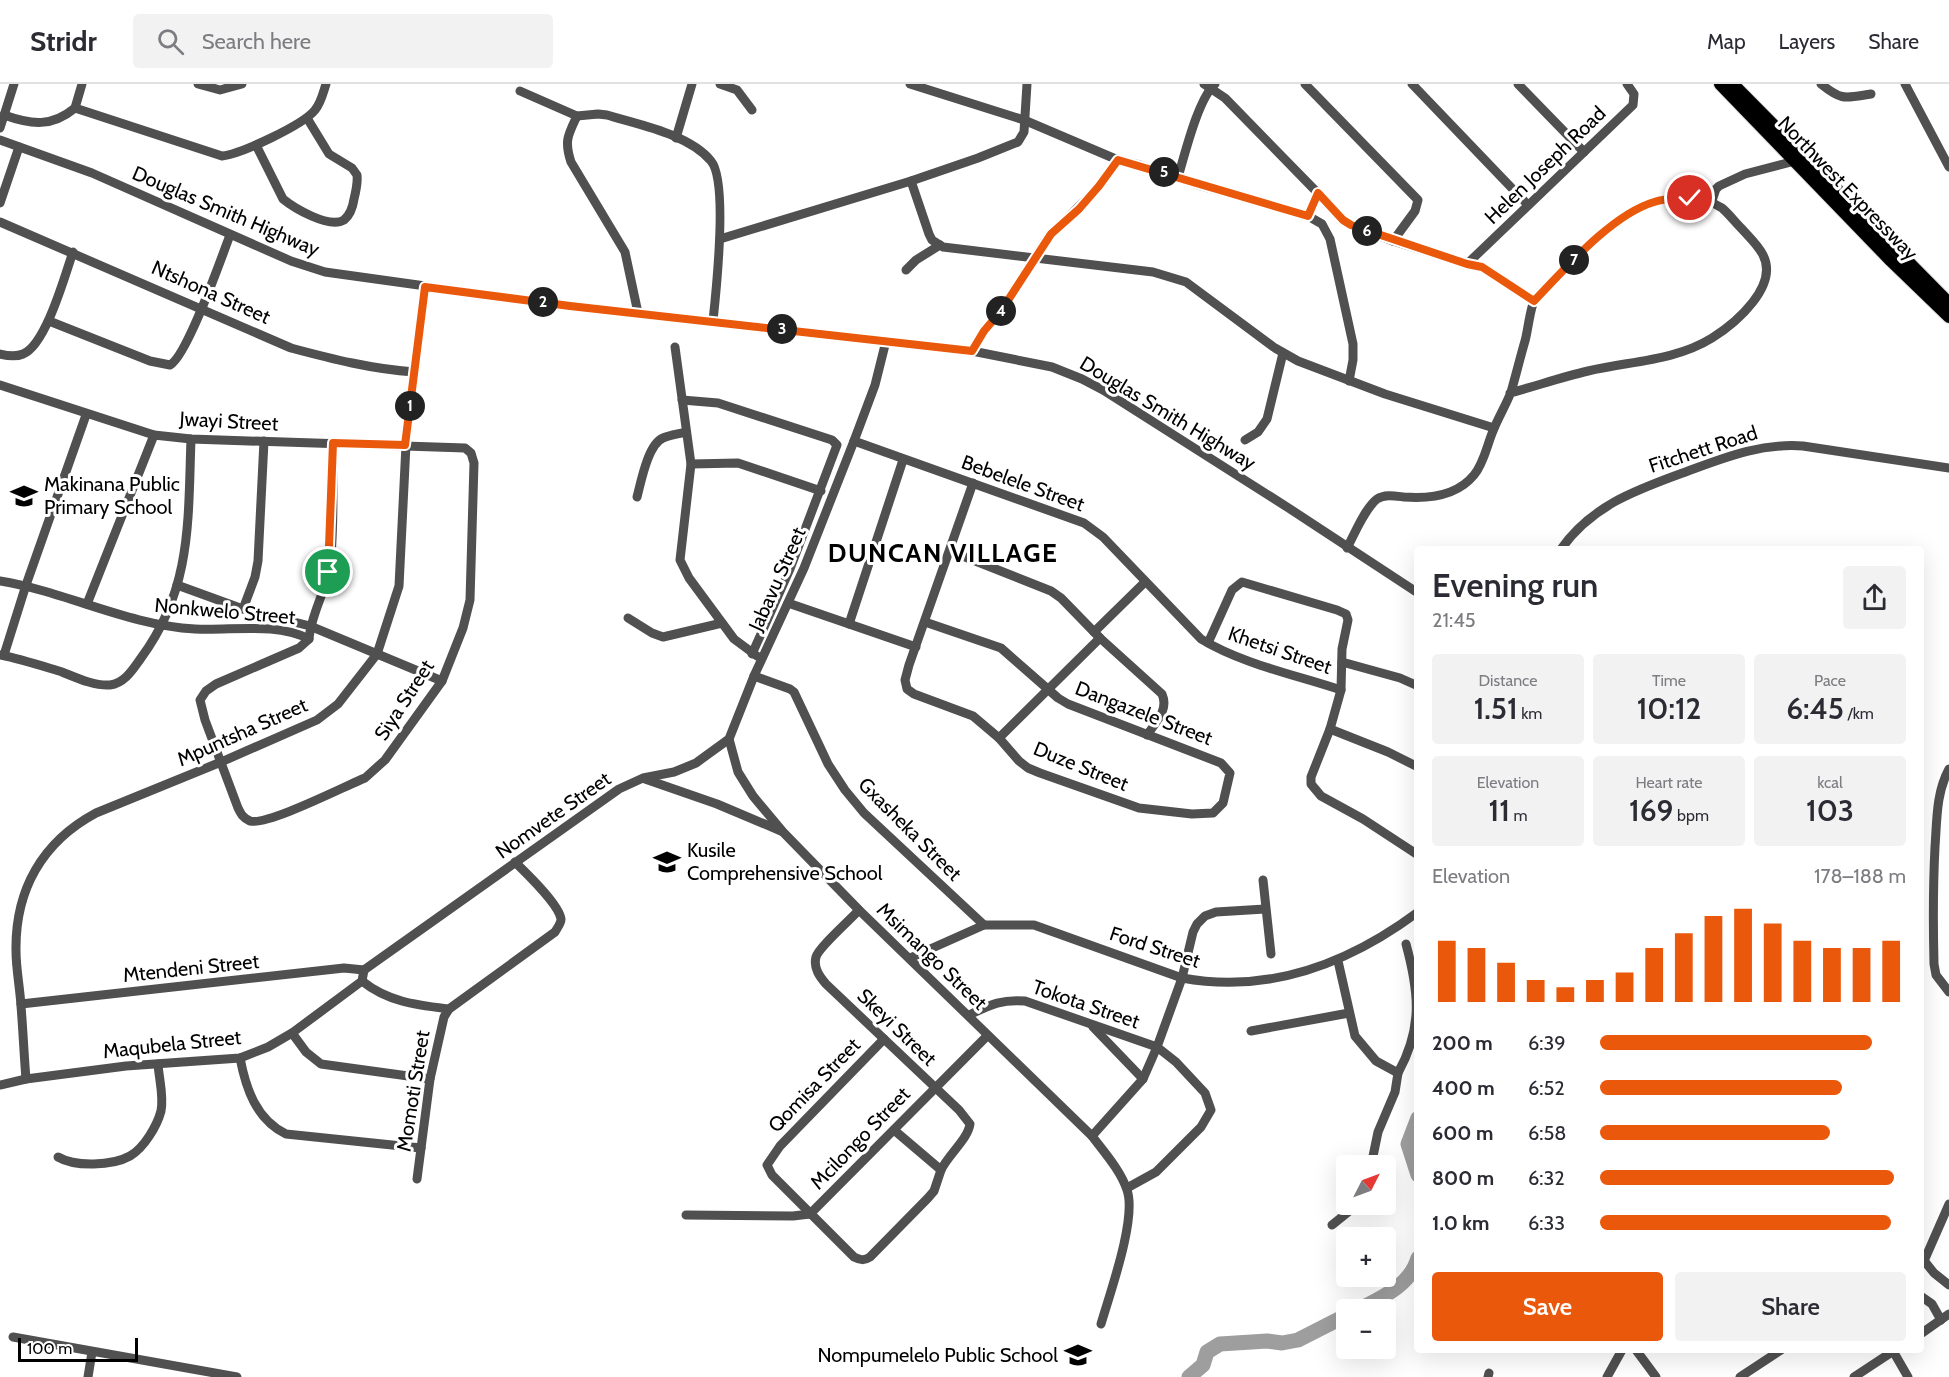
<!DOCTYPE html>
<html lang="en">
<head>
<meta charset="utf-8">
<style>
	:root { --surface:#fff; --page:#f2f2f3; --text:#2b2b33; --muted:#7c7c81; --line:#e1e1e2; --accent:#ea580c }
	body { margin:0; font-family:Cabin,sans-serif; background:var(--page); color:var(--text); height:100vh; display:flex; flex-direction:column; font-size:22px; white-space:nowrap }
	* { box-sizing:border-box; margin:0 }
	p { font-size:20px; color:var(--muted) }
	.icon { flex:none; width:33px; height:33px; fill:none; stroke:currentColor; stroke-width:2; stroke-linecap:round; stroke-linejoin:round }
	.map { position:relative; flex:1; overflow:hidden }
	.panel { position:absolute; left:1414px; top:462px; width:510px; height:807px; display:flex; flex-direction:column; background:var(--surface); border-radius:6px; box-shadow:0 6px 24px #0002 }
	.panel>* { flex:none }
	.needle { width:39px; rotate:48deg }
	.tools { position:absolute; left:1336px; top:1071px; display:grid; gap:12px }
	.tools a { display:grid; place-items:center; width:60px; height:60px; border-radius:6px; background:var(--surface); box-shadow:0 6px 24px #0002; font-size:30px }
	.scale { position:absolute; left:18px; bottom:15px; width:120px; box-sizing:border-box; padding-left:6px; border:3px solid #000; border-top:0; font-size:16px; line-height:21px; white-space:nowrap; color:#000; -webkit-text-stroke:4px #fff; paint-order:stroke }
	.pin { position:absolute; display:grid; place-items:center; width:51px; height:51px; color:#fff; margin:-26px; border:3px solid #fff; border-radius:50%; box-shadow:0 2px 6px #0007 }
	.km { position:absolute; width:30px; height:30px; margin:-15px; border-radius:50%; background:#222; color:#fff; font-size:16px; line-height:30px; text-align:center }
	.round { display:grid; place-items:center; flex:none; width:63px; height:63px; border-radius:6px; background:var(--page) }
	.headline { display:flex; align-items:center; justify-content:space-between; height:102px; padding:0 18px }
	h1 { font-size:33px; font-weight:600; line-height:45px }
	.metrics { display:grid; grid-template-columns:repeat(3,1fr); gap:9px; height:102px; padding:6px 18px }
	.metrics div { display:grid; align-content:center; border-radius:6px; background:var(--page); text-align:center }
	.metrics b { font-size:30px; font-weight:600 }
	.metrics small { font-size:16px; font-weight:400 }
	.metrics p { font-size:16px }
	.chart { height:168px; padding:12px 18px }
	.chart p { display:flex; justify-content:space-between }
	.chart svg { width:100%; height:108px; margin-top:6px; stroke:var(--accent); stroke-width:6 }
	.action { display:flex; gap:12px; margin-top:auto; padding:12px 18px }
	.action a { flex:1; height:69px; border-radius:6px; background:var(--accent); color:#fff; font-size:24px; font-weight:600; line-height:69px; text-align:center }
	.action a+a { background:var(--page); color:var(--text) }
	ul { padding:0 18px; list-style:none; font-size:20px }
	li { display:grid; grid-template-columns:96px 72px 1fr; align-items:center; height:45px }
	li i { height:15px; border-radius:8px; background:var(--accent) }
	header { display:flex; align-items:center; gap:36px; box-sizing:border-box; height:84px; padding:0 30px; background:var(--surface); border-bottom:2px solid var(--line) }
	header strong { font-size:28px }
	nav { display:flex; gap:33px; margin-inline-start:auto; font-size:21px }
	.search { width:420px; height:54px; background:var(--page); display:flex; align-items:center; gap:15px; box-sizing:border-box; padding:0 21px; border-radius:6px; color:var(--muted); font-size:22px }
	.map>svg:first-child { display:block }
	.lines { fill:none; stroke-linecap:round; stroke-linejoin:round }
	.river { stroke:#9e9e9e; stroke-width:15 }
	.major-casing { stroke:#dbdbdb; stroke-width:14 }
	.minor { stroke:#505050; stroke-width:9 }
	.major { stroke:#000; stroke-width:12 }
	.route-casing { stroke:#fff; stroke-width:12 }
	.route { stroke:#ea580c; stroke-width:8 }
	.labels { text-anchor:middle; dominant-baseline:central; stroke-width:6; stroke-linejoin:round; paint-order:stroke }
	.street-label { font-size:20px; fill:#000; stroke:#fff }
	.poi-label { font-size:20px; fill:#000; stroke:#fff; text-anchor:start }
	.district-label { font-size:26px; font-weight:bold; letter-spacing:1.5px; fill:#000; stroke:#fff }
</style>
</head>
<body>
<header>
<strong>Stridr</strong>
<div class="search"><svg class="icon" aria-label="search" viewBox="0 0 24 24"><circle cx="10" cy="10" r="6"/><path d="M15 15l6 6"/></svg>Search here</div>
<nav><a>Map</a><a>Layers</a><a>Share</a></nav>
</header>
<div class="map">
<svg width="1949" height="1293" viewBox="0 0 1949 1293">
	<rect width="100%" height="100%" fill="#fff"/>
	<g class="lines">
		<g class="river">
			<polyline points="1418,1034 1408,1060 1418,1091"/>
			<path d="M1358,1226c23,-12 52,-24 60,-52"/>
			<polyline points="1189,1293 1203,1281 1207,1268 1220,1260 1267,1257 1282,1259 1298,1256 1347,1231"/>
		</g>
		<defs>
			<g id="major">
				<polyline points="1720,0 1891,177 1949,233"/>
				<polyline points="1733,0 1949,219"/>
			</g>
		</defs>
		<use href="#major" class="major-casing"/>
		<g class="minor">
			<path d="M82,0l-7,24 147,48c19,-2 81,-31 93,-46 6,-7 8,-17 11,-26"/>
			<polyline points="198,0 220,6 242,0"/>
			<polyline points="720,0 737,6 752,26"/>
			<polyline points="910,0 1024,36 1118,76 1140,81 1201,102 1308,132 1319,109"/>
			<polyline points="1204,0 1225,14 1347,139 1393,157 1467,180 1482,183 1534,217"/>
			<polyline points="1305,0 1418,116 1415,127 1393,157"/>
			<polyline points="1412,0 1528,121"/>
			<polyline points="1518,0 1584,68"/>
			<path d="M1821,0c21,17 24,14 50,10"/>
			<polyline points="1905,0 1949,83"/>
			<path d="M520,7l57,25 21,-2 9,1c32,10 82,19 104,46 17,20 5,132 2,160"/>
			<path d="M4,31c28,10 48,12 71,-7"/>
			<path d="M577,32c-9,19 -13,25 -6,46l54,90 13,61"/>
			<polyline points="0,44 14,0"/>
			<polyline points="676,54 692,0"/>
			<polyline points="0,56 92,89 291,177 325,188 570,222 972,267 1052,283 1082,295 1103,306 1287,423 1418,509"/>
			<path d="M256,61l27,54c11,9 46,30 61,21 6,-5 9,-14 10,-21 2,-8 4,-16 3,-24l-5,-7 -23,-14 -22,-36"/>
			<path d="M1178,93c7,-23 20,-78 37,-93"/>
			<polyline points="911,97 929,150 932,156 943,163 1153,188 1186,198 1275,264 1298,277 1385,310 1494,344"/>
			<polyline points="0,119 19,63"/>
			<polyline points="1711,119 1716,105 1719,102 1745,90 1795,77"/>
			<polyline points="1308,132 1322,140 1330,155 1353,260 1353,276 1349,297"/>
			<path d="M0,138l291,126c41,11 81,21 123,24"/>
			<polyline points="720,155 911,97 978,74 1018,58 1024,48 1027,0"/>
			<polyline points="1467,180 1633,21 1634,10 1627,0"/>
			<polyline points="906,186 916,176 940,161"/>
			<path d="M49,237l101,40 20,4c17,-9 51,-106 60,-130"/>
			<polyline points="675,263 691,380 680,476 689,494 734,555 757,572"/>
			<polyline points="972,267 984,247 1001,227 1045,157 1099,102 1118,76"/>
			<path d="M0,270c8,2 16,3 23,0 23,-9 42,-79 50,-102"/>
			<path d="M0,301l154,50 37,4 274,9 6,5 3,10 -4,137 -7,28 -21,53 -57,79 -20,18c-20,8 -98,48 -115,43 -7,-3 -9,-7 -12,-13l-33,-88 -5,-20 6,-9 10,-7 83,-36 10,-9c2,-26 18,-49 21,-75 5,-39 2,-82 3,-121"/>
			<polyline points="682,316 718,319 832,356 837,361 790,485 752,570"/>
			<polyline points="1245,356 1258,348 1267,335 1283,269"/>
			<path d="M854,357l230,82 19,14 98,102c41,25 95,36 140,51"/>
			<polyline points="691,380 738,379 821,407"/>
			<path d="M637,413c4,-15 11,-53 26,-59 7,-3 16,-4 23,-6"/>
			<path d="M1347,464c7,-13 18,-40 30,-49 8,-5 18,-3 27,-2 26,2 53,-1 70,-22 10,-12 13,-30 19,-44 5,-13 13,-26 18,-39 5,-17 9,-34 14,-51 3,-10 5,-34 10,-42 6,-8 16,-16 24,-23 26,-26 61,-66 98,-75 20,-5 47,-5 65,7 7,6 13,14 20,21 7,8 16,16 21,26 16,31 -27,68 -51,83 -37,23 -82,23 -124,33 -26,6 -52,15 -78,22"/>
			<path d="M1561,465c32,-45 78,-60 127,-78 38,-14 73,-28 115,-25l146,22"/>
			<path d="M950,467l101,40 10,7 39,40 62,56c7,16 -6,28 -15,41"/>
			<path d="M0,497c67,11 127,44 195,48 37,2 80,-7 114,10"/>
			<polyline points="177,501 243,525 310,542 442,597"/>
			<polyline points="788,519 916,563"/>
			<polyline points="87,520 154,351"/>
			<polyline points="243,525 255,493 258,477 264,357"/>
			<polyline points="628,534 652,549 663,553 722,539"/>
			<polyline points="925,538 1001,564 1058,614 1068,620 1221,679 1230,689 1223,719 1213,729 1192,730 1139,724 1040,689 1028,684 1019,677 999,654 973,632 914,610 907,605 905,596 909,581 973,399"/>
			<polyline points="849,540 903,376"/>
			<polyline points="1094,548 1145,498"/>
			<polyline points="1208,559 1232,506 1242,498 1337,526 1346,530 1348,536 1342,565 1341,606 1330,645 1311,693 1311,700 1321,712 1363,735 1418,771"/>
			<path d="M0,571c21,4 42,11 62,17 15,6 32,14 48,13 15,-2 23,-16 31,-27 51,-69 47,-137 50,-219"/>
			<polyline points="4,571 26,501 86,331"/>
			<polyline points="1342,578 1400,594 1418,602"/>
			<polyline points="754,592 790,605 794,608 828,680 845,706 864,729 984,841"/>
			<polyline points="1330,645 1388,668 1418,683"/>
			<polyline points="999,654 1100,554"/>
			<path d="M729,655l9,33 15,24 30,36 76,78 233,226c12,16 29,35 35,54 10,28 -17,103 -26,134"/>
			<path d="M1949,685c-13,24 -12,51 -14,78 -2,39 -2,77 -1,117l2,11 13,17"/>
			<polyline points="645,695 717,720 781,747"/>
			<polyline points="1263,796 1271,870"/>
			<path d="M859,826c-8,9 -41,38 -43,47 -3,11 4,20 10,27l133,126 11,14c-2,15 -22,31 -29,46"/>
			<path d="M910,874l74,-33h50l148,53c87,16 166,-14 236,-66"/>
			<path d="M1338,877l17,75 21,25 22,12c25,-45 21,-81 8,-129"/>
			<polyline points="364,886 619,705 643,694 674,688 696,679 729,655 754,592 804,484 854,357 875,301 886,257"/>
			<path d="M362,897c26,21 55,24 87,28"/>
			<polyline points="21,920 344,884 364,886"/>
			<path d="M969,931c21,-10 32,-16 56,-14l132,46 19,15 29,31 6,17 -10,17 -45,45 -29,16"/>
			<polyline points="1093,943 1143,995"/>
			<polyline points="1251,947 1349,929"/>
			<polyline points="292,949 306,968 321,980 430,995"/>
			<path d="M884,955l-104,107 -13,19 5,10 82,82c6,3 10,4 16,0l58,-59 6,-7 7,-21 -47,-40"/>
			<path d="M240,974c6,31 16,61 46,76l135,14"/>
			<path d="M26,995c-2,-24 -3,-49 -5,-73 -1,-18 -5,-37 -5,-55 -1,-61 26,-109 80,-138l125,-51 96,-42 21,-16 39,-50 22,-68 7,-141 19,-158"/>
			<polyline points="0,1001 26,995 126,982 240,974 268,963 292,949 362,897 364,886"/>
			<polyline points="1092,1052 1143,995 1157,963 1182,894 1193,848 1197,840 1205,832 1216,828 1265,825"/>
			<path d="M58,1073c17,10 54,9 72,-1 14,-8 27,-30 31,-45 3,-15 -2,-32 -3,-47"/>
			<polyline points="1371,1082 1378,1048 1395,1008 1398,989"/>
			<path d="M417,1095l13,-100 14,-62 5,-8 106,-77c2,-4 6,-8 6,-13 -2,-15 -35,-46 -46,-57"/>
			<polyline points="810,1130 987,952"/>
			<polyline points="686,1131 793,1132 810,1130"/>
			<polyline points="1332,1141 1358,1120"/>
			<polyline points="1922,1174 1934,1189 1949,1201"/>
			<polyline points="1924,1177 1949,1120"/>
			<polyline points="1922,1213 1932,1220 1941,1236"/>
			<polyline points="1922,1249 1949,1230"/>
			<polyline points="13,1253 237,1293"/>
			<polyline points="1636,1266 1656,1293"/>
			<polyline points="1893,1267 1908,1293"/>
			<polyline points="88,1293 92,1268"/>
			<polyline points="1488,1293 1489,1289"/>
			<polyline points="1607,1293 1622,1266"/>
			<polyline points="1740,1293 1781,1266"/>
			<polyline points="1854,1293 1895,1266"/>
		</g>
		<use href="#major" class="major"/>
	</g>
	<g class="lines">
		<defs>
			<path id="route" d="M328,488l5,-129 72,2 20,-158 145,19 402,45 12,-20 17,-20 50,-77 28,-25 20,-23 19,-26 190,56 10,-23 25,27 8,5 116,39 15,3 52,34c31,-32 77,-86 120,-99 12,-4 24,-3 36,-4"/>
		</defs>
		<use href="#route" class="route-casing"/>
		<use href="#route" class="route"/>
	</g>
	<defs>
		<symbol id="school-bare" viewBox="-9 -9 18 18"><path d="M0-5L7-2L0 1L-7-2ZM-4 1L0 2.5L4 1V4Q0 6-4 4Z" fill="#000" stroke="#fff" stroke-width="2.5" paint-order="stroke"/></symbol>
	</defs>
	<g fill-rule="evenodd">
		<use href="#school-bare" x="5" y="393" width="38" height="38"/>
		<use href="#school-bare" x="648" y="759" width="38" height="38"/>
		<use href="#school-bare" x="1059" y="1252" width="38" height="38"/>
	</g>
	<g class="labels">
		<g class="street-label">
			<text transform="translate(1545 81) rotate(-44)">Helen Joseph Road</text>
			<text transform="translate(1848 104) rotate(46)">Northwest Expressway</text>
			<text transform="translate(226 127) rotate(23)">Douglas Smith Highway</text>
			<text transform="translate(211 208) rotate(24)">Ntshona Street</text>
			<text transform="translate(1168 329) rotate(31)">Douglas Smith Highway</text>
			<text transform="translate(229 337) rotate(3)">Jwayi Street</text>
			<text transform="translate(1703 365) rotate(-18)">Fitchett Road</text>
			<text transform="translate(1023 399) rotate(20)">Bebelele Street</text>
			<text transform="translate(777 495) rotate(-66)">Jabavu Street</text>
			<text transform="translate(225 527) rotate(5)">Nonkwelo Street</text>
			<text transform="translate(1280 566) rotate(19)">Khetsi Street</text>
			<text transform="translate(404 616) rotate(-57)">Siya Street</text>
			<text transform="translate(1144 629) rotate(21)">Dangazele Street</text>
			<text transform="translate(242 648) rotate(-24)">Mpuntsha Street</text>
			<text transform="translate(1081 682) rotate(22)">Duze Street</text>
			<text transform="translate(553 731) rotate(-35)">Nomvete Street</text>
			<text transform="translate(910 745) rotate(45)">Gxasheka Street</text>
			<text transform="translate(1155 863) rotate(18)">Ford Street</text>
			<text transform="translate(932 872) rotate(44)">Msimango Street</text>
			<text transform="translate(191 884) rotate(-6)">Mtendeni Street</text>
			<text transform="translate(1086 920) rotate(19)">Tokota Street</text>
			<text transform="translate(897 943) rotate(44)">Skeyi Street</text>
			<text transform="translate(172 960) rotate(-6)">Maqubela Street</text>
			<text transform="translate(814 1001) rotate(-46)">Qomisa Street</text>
			<text transform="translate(413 1007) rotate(-81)">Momoti Street</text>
			<text transform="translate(860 1054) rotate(-46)">Mcilongo Street</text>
		</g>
		<g class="poi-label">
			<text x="44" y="400">Makinana Public<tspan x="44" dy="23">Primary School</tspan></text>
			<text x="687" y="766">Kusile<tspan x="687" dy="23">Comprehensive School</tspan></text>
			<text x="1058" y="1271" text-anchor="end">Nompumelelo Public School</text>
		</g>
		<g class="district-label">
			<text x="943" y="469">DUNCAN VILLAGE</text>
		</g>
	</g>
</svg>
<div class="tools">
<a><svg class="needle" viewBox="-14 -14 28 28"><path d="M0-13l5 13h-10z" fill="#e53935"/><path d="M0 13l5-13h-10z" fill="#7c7c81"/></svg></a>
<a>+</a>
<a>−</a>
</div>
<div class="scale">100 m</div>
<div class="pin" style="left:328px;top:488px;background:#1e9e55"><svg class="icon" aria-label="arrive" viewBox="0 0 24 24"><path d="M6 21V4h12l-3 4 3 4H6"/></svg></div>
<div class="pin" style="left:1690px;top:114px;background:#d93025"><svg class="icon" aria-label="check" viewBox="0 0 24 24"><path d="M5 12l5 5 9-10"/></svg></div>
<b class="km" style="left:410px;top:322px">1</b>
<b class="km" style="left:543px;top:218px">2</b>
<b class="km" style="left:782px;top:245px">3</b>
<b class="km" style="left:1001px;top:227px">4</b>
<b class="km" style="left:1164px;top:88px">5</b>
<b class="km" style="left:1367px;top:147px">6</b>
<b class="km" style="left:1574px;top:176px">7</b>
<section class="panel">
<div class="headline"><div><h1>Evening run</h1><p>21:45</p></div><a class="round"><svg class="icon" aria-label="share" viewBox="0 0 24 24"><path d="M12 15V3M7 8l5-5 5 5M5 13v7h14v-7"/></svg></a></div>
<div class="metrics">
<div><p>Distance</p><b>1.51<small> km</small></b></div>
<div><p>Time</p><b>10:12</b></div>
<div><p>Pace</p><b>6:45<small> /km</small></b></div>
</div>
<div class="metrics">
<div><p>Elevation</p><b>11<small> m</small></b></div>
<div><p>Heart rate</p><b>169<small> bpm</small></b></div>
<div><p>kcal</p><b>103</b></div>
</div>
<div class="chart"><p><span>Elevation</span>178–188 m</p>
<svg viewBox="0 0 160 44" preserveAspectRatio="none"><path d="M5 44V19M15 44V22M25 44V28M35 44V35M45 44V38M55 44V35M65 44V32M75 44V22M85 44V16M95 44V9M105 44V6M115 44V12M125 44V19M135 44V22M145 44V22M155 44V19"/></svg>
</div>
<ul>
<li><b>200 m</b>6:39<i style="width:89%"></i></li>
<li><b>400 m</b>6:52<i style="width:79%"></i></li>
<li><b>600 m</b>6:58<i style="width:75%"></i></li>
<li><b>800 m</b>6:32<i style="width:96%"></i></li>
<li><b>1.0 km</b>6:33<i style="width:95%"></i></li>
</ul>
<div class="action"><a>Save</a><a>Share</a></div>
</section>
</div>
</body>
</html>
